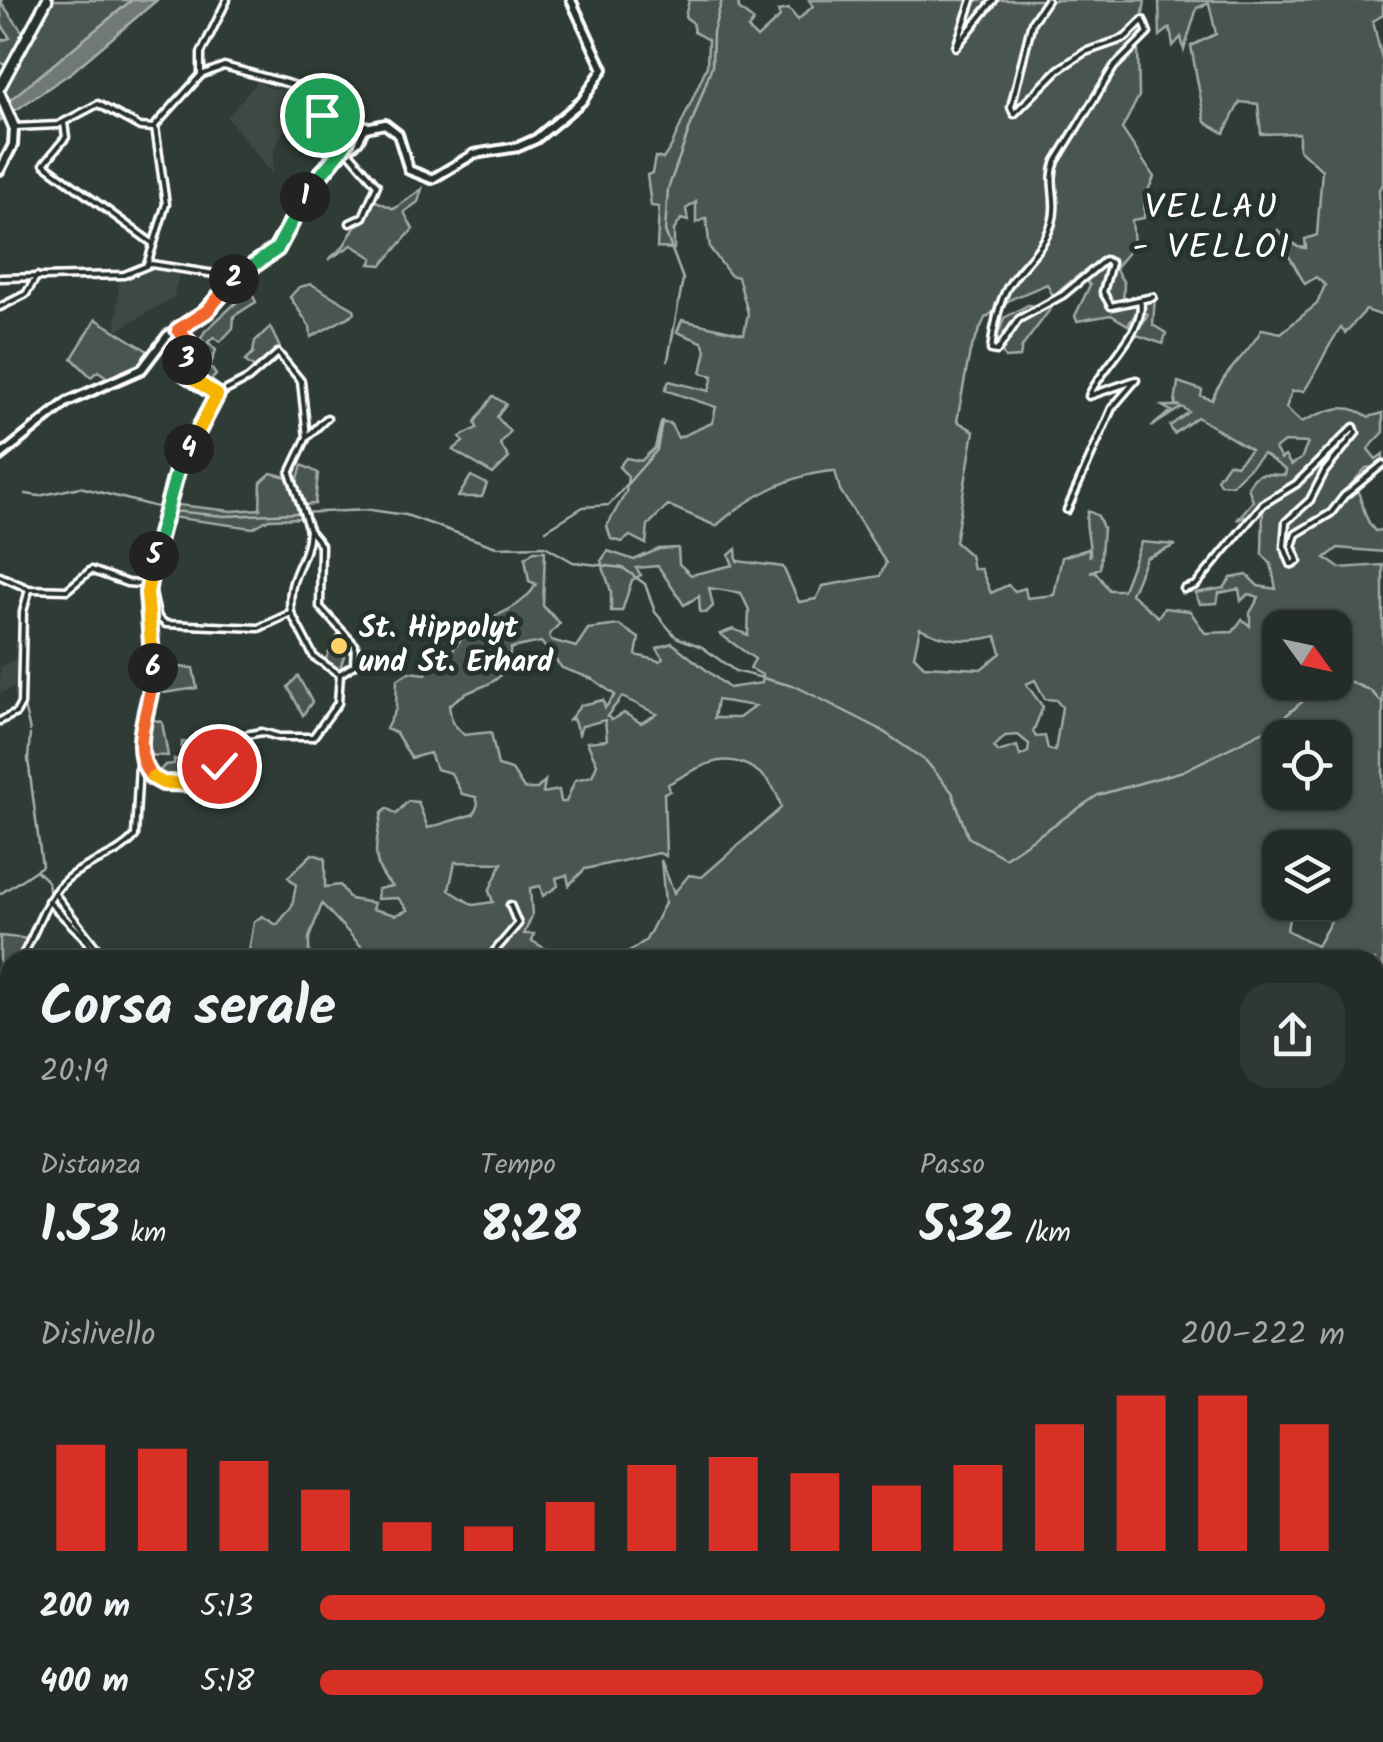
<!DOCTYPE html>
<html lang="it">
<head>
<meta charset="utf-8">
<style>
	:root { --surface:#232c28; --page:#2f3834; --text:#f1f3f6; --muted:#a3a7a8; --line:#404845; --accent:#d93025 }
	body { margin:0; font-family:Kalam,sans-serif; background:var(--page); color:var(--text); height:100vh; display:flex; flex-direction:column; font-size:38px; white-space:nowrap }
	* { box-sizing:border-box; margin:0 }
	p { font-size:32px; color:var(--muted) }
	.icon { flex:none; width:55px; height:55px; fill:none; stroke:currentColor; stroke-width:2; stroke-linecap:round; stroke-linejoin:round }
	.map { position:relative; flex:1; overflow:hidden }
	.panel { position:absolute; left:0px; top:950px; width:1385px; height:792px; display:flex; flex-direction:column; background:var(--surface); border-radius:30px 30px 0 0; box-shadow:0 2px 8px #0004,0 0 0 2px var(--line) }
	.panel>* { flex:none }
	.needle { width:65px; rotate:123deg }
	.tools { position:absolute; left:1262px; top:610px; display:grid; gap:20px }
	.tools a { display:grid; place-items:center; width:90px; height:90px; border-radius:20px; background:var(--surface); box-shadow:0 2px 8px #0004,0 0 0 2px var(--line); font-size:50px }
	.pin { position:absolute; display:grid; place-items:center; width:85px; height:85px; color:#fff; margin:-42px; border:5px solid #fff; border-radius:50%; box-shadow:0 2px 10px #0007 }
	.km { position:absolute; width:50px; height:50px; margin:-25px; border-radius:50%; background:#222; color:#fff; font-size:28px; line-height:50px; text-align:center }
	.round { display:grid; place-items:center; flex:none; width:105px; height:105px; border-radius:30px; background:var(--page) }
	.overview { display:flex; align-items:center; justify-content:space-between; height:170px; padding:0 40px }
	h1 { font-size:55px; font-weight:700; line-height:75px }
	.stats { display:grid; grid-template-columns:repeat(3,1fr); gap:15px; height:170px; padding:10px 40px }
	.stats div { display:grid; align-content:center }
	.stats b { font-size:50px; font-weight:700 }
	.stats small { font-size:28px; font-weight:400 }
	.stats p { font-size:28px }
	.chart { height:280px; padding:20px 40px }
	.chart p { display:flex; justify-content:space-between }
	.chart svg { width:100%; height:180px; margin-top:10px; stroke:var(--accent); stroke-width:6 }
	ul { padding:0 40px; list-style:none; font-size:32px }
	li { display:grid; grid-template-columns:160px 120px 1fr; align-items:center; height:75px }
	li i { height:25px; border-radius:12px; background:var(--accent) }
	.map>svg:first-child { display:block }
	.built { fill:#3c4842 }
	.green { fill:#4a544f; stroke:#a4aaa7; stroke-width:2.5; fill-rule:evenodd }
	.water { fill:#707975; stroke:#a9afac; stroke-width:2.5 }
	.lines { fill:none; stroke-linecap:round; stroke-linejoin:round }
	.stream { stroke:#a9afac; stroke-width:2.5 }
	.street-casing { stroke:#fff; stroke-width:11 }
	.secondary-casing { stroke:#fff; stroke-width:14 }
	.primary-casing { stroke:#fff; stroke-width:15 }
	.street { stroke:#26332d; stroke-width:4 }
	.secondary { stroke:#26332d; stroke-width:6 }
	.primary { stroke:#26332d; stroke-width:8 }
	.split-1-casing { stroke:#fff; stroke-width:20 }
	.split-2-casing { stroke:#fff; stroke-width:20 }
	.split-3-casing { stroke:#fff; stroke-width:20 }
	.split-4-casing { stroke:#fff; stroke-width:20 }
	.split-5-casing { stroke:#fff; stroke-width:20 }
	.split-6-casing { stroke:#fff; stroke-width:20 }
	.split-7-casing { stroke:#fff; stroke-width:20 }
	.split-8-casing { stroke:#fff; stroke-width:20 }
	.split-1 { stroke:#22a559; stroke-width:12 }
	.split-2 { stroke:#22a559; stroke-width:12 }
	.split-3 { stroke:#f0652b; stroke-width:12 }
	.split-4 { stroke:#f5b400; stroke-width:12 }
	.split-5 { stroke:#22a559; stroke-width:12 }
	.split-6 { stroke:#f5b400; stroke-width:12 }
	.split-7 { stroke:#f0652b; stroke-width:12 }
	.split-8 { stroke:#f5b400; stroke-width:12 }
	.poi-dot { fill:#ffd166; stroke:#26332d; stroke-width:4 }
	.labels { text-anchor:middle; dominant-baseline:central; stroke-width:10; stroke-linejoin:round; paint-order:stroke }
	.poi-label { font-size:30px; font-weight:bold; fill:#fff; stroke:#26332d; text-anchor:start }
	.quarter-label { font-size:35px; letter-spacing:2.5px; fill:#fff; stroke:#26332d }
</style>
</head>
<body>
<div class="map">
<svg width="1383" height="1742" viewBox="0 0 1383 1742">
	<rect width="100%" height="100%" fill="#2f3b35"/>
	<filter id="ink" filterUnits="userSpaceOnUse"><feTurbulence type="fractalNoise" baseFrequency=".01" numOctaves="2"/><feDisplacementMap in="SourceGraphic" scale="20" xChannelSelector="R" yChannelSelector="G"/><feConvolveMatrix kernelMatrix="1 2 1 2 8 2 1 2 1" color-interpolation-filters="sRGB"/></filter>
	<g filter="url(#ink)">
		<g class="built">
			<polygon points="258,81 268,88 298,91 302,96 274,150 272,174 227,117"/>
			<polygon points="154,266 181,268 173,298 116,331 119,277"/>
			<polygon points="16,658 20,683 0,694 0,667"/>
		</g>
		<g class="green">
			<polygon points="49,0 132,0 7,103 3,94"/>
			<path d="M689,0h49l1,9 15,12 -6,8 9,9 23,-21 -2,-6 11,-2 9,11 15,-14 -4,-6h336l-7,45 1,51 -17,33 32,48 -9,20 -1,21 -12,2 2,25 -19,23 9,15 -1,24 15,-3 1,5 -11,16 -17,-10 -34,6 -2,-5 15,-31 -10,-11 -27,22 -6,-12 -36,15 -26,19 -15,33 -13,70 17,10 -19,111 15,13 3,14h8l10,24 17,-8 7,6 10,-3 2,10 27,-3 8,-38 26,-8 2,8c1,-16 -7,-32 -2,-46l10,5 5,12 -3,40 -10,4 5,-1 14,19h14l18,-48 35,3 -30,13 -15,36 27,23 6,-9 26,3 15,22 28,-1 9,-13 8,7v-13l9,-16 -11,-3 -7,7 -2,-12 -20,4 -2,10 -17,1 -5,-11 29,-5 7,-10 16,-3 11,11 18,3 -5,-25 -9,-10 1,-45 -26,11 16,-19 -5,-14c11,-20 17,-11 37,-12l1,-5 -23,-16 -31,31 -12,-1 -3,-5 11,-16 8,2 15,-15 -54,-33 -23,17 -4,-8 19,-14 -7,-5 -31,20 20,-16 -9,-5h18l-5,-2 3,-22 24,8 -1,6 11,4c11,-29 35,-44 50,-71l19,4 36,-29 8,-19 -9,-8 -11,7 -28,-49 1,-5 20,17 8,1 -1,-9 12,-4 5,-65 -23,-21v-16l-38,1 -3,-30 -18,-2 -16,31 -19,-11 -14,-76 25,-12 -7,-31 -12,5 -13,42 -3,-13 -8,9 -3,-18 -10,8 -1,-35 224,-1v15l-10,6 10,43v121l-4,4 4,127 -17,-6 -21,23 -4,-5c-16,20 -22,42 -37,63h-12l-6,17 15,14c25,-11 44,-22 68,-5l14,-4v20l-15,16 8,10 7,-5v12l-17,2 -13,14c11,16 9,36 22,49l8,-1v22l-45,-4 -13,10 14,10 44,-3v603l-8,3v-211h-757l28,-20 19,-37 -4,-43 13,33 15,-18 13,2 79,-69c-5,-30 -38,-55 -70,-45 -15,4 -29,14 -43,21l2,7 -6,2 2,63 -7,-3 -74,16 -16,16 -2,-10 -11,3 2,8 -15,10 -3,-10 -10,2 2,28 -8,18h10l-2,7 19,11 -9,7 -168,1 -52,-56 -13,34v22h-57l-3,-9 5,-29 8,-6 15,9 15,-19 4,-21 -8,-8 24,-23 13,4v29l15,-2 10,14 24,4 -2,6 24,6 12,-5 -10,-12 -21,1 1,-10 14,-3c-23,-21 -16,-45 -10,-73l5,-5 9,6 12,-13 10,1 10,26 46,-14 4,-10 -2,-7 -14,-3 -11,-21 -15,-4 -6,-16 -19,5 -15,-25 -10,-4 10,-20 1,-29 12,-8 17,2 2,-4 -7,-6 6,-13 17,10 32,-41c20,-1 50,-16 60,-36l-7,-3 -4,-23 9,-7h11l-2,55 17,17 -11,12 2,5 25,7 12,-18 31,-4 20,13 -3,17 23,6 4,-2 -6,-11 15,-5 57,45 33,-5v-8l-12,-7 5,-9 -35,-25 13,-5 15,6 1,-25 -8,-17 -32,-5 4,18 -7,7 -6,-1 -1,-16 -15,9 -26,-39 -22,2 5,7 -9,5 -10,31h-11v-20l-10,-30 7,-10 26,9 25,-11 19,-1 1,16 12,11 42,-10 -4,-10 7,-6 1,12 46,6 16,35 17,-3 7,-13 57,-10 6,-13 -46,-73 -5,-19c-43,2 -88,27 -119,55l-48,-21 -20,20 -2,19 -16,-8 -8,6 -11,-3 -4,-13 19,-34 2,-16 -9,-9 7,-9 15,3 14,-13 6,-25h9l8,15 34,-15 4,-16 -51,-17 4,-9 40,10 4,-15 -12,-3 5,-23 -4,-8 -25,-10 5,-12 62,14 4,-21 -10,-36 -8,-2 -20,-27 -4,-30 -10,5v-21l-10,7 2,12 -7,-2 -7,11v19l-17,-1 2,-41 -8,-1 -4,-31 5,-2 3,-16 8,2 8,-12 36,-81 1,-26 -14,-8 -2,-10 -7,-5zM1284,442l24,1 -7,16 -10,6 -6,-9 -4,3 -6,-10zM920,628c25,13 48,15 76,8l5,17 -20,16 -57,-3 -10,-10zM1280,628h55v54h-55zM541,642l21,26 31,11 22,16 -10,13 -2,-8 -22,5 -12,15 4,-1 6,15 3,-8 23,-6 2,20 -20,2 10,22 -5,12 -17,4 -9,22h-5l-2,-12 -16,3 2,-12 -8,8h-13l-12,-19 -14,-4 -7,-34 -27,3 -12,-13 -3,-16c26,-27 54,-10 62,-58zM1035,680l10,19 11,1 6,7 -7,44 -7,-2 -3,-13 -9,1 -3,-5 10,-25 -17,-23zM622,697l35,17 -16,9 -17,-10 -12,7 -5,-4zM717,700l38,6 -16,12h-25zM1018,735l11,9 -1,8 -8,4 -3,-10 -19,6 -4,-5 11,-11zM1280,738h55v54h-55zM1280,848h55v35l12,9 -30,54 -30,-16 5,-28h-12zM455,862l47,1 -13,28 4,11 -20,3 -24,-15z"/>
			<polygon points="0,1 28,39 11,69 0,62 0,41 10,38 2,25"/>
			<polygon points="422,189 418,202 404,212 413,229 382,265 370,264 373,258 352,245 328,260 343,247 372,199 394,209"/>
			<polygon points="311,284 354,309 355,313 311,337 310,327 290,297 299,287"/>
			<polygon points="250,290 256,302 234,316 233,328 220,342 214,337 208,342 216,350 210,366 216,375 207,384 186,367 207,348 201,338 205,331"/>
			<polygon points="1155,296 1153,325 1166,333 1163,344 1134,334 1132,327 1138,321 1143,323 1148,314 1141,310 1145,301"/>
			<polygon points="1028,305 1051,308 1022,347 1020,357 1005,358 996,341 1004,318"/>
			<polygon points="96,319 151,353 142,365 114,382 98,371 91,377 72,358"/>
			<polygon points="270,327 280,348 256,369 245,361 253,353 255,341"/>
			<polygon points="493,396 506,404 497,417 510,432 500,444 509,458 493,474 453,450 463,442 460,437 477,428 475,422"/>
			<polygon points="302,465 318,473 315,504 302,505 296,485"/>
			<polygon points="271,473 287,477 303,518 269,519 253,528 171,517 165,530 160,527 169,504 232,511 260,509 261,482"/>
			<polygon points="471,476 487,484 482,497 458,497"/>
			<polygon points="338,635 348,643 339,672 324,662"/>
			<polygon points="154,650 168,654 174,667 193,668 197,688 164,693 153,686"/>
			<polygon points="298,676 312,702 303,715 288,687"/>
			<polygon points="146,718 162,722 168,756 140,755"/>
			<polygon points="204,736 218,769 235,775 246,798 220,777 214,785 217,792 207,781 159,782 153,778 165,765 174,764 174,759 181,761 182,742 193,743"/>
			<polygon points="0,936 30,939 20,956 15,955 5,968 0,964"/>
			<polygon points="1383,1206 1383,1343 1375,1345 1375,1209"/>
			<polygon points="1383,1352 1383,1539 1375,1541 1375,1354"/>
			<polygon points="0,1396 7,1412 2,1415 10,1433 10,1508 0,1517"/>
			<polygon points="1375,1571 1383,1571 1383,1742 557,1742 564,1742 571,1732 1375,1732"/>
			<polygon points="411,1733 556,1733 549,1742 539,1738 459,1742 453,1737 410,1742"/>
		</g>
		<polygon class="water" points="132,0 157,0 72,72 0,121 0,108"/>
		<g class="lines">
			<g class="stream">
				<polyline points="1,0 2,1"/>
				<polyline points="668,360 683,279 665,231 668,189 712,66 713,32 722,0"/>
				<polyline points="26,494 39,496 80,487 172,511 225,516 370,510 406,515 496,547 545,546 573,562 623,568 645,584 655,612 676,637 702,647 735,671 797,687 878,728 926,761 952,792 968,837 1005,858 1098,795 1183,771 1274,726 1318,688 1335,682"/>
				<polyline points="546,530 583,507 609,505 657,450 662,421"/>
				<polyline points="1335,682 1344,679 1371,691 1383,704"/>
				<polyline points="24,706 30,731"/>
				<polyline points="30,735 28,759 42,866 36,870"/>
				<polyline points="0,894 36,870 48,882 50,895"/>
				<polyline points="52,900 78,927"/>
			</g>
			<defs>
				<g id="street">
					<polyline points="972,0 956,47 994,0"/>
					<path d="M1047,0l-15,22 -21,85 3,7 45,-45 26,-17 40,-14 18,-18 5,13 -34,34 -58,94c-9,21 3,39 -4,62 -8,25 -26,38 -41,59 -12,16 -18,49 -20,68l6,1 22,-32 44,-24 42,-35 6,3 -8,29 8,14 42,-9"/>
					<polyline points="201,75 201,53 227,0"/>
					<polyline points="64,123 66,137 44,164 152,243"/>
					<polyline points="14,127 58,125 98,104 140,127 153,128 201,75 224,66 297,86 327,121 349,133"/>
					<polyline points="348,151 377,185 363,217 350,223"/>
					<polyline points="147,265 166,204 155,127"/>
					<polyline points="0,278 124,275 151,264 234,277"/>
					<polyline points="0,307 26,294 37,276"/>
					<polyline points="178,331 192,346 184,365 186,374 217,395 248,379 278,353 301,381 307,437"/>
					<path d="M1067,510l45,-102 24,-28 -47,16c9,-24 59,-67 51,-96"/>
					<polyline points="1292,564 1298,561 1292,546 1296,534 1331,513 1344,496 1383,464"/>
					<polyline points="0,576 29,589 67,590 91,570 127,583 150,585"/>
					<polyline points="150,585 158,618 166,624 259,628 291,613 314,657 339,674"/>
					<polyline points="1184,589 1196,585 1263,504 1296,484 1354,427 1356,433 1325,471 1310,500 1286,522 1284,546 1291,564"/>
					<path d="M291,613c-5,-39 16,-48 18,-83"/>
					<polyline points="0,721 16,713 21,704 23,612 29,589"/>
					<polyline points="140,762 159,782 200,784 234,743 246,735 262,732 279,737 313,737 338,703 340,674 354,665 355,645 320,607 321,545 309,530 290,473 307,437 327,418"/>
					<polyline points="54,893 106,960"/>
					<polyline points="48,901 83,936 99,960"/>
					<path d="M20,960c17,-27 23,-61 48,-82 21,-17 50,-21 67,-42l5,-89 13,-57 -1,-65 -5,-32 8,-48 22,-74 40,-76"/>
					<polyline points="487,960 518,924 510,905"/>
					<polyline points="10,974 10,993"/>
					<polyline points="0,1095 10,1096"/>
					<polyline points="0,1292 10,1290"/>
					<polyline points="5,1301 10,1317"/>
					<polyline points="0,1347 10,1351"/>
					<polyline points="0,1426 10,1431"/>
					<polyline points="0,1598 10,1595"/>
					<polyline points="0,1631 10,1627"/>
					<polyline points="186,1742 186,1732"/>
					<polyline points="549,1742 556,1732"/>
				</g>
				<g id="secondary">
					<polyline points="347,145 351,131 385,124 398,134 409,170 432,179 474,154 518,147 536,139 582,101 603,69 571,0"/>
					<polyline points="0,170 13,145 14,127"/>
					<polyline points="0,456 67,402 142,369 167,336 222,297 234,277 269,256 320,171 358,141 366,126"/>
				</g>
				<g id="primary">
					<polyline points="0,87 47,0"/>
					<polyline points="0,94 14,127"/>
				</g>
			</defs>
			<use href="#street" class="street-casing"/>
			<use href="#secondary" class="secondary-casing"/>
			<use href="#primary" class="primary-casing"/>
			<use href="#street" class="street"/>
			<use href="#secondary" class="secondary"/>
			<use href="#primary" class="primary"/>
		</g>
	</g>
	<g class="lines" filter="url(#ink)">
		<defs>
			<path id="split-1" d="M305,197c11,-21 42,-47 44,-64l-27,-18"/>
			<polyline id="split-2" points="234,279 277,249 305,197"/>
			<polyline id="split-3" points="187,360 192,346 178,330 207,311 234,279"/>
			<polyline id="split-4" points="187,360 186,374 217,395 189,449"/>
			<polyline id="split-5" points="154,556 177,471 189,449"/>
			<polyline id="split-6" points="153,668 147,593 154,556"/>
			<path id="split-7" d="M152,777c-26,-31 2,-73 1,-109"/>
			<polyline id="split-8" points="152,777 163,783 200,784 219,766"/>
		</defs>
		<use href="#split-1" class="split-1-casing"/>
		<use href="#split-2" class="split-2-casing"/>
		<use href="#split-3" class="split-3-casing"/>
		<use href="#split-4" class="split-4-casing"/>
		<use href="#split-5" class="split-5-casing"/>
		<use href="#split-6" class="split-6-casing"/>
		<use href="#split-7" class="split-7-casing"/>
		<use href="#split-8" class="split-8-casing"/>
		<use href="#split-1" class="split-1"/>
		<use href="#split-2" class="split-2"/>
		<use href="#split-3" class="split-3"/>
		<use href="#split-4" class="split-4"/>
		<use href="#split-5" class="split-5"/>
		<use href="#split-6" class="split-6"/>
		<use href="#split-7" class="split-7"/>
		<use href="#split-8" class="split-8"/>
	</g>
	<circle class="poi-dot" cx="339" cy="646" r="10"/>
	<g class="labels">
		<g class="poi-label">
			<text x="359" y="629">St. Hippolyt<tspan x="359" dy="34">und St. Erhard</tspan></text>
		</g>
		<g class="quarter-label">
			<text x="1212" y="209">VELLAU<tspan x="1212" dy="40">- VELLOI</tspan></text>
		</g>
	</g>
</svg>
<div class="tools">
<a><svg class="needle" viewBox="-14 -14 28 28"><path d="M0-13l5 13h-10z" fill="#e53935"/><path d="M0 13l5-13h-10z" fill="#a3a7a8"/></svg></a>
<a><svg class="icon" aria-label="locate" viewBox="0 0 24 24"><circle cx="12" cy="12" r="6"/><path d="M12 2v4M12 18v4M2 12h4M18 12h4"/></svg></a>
<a><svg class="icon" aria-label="layers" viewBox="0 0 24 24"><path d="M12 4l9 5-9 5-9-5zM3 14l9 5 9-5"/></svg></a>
</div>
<div class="pin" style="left:322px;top:115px;background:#1e9e55"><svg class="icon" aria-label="arrive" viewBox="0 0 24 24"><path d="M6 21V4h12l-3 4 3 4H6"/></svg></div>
<div class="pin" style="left:219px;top:766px;background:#d93025"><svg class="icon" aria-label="check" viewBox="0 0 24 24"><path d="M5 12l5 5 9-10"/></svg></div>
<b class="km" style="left:305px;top:197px">1</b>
<b class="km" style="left:234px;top:279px">2</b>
<b class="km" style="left:187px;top:360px">3</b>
<b class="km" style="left:189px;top:449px">4</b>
<b class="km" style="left:154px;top:556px">5</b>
<b class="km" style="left:153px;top:668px">6</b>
<section class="panel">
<div class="overview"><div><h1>Corsa serale</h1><p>20:19</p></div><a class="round"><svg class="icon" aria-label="share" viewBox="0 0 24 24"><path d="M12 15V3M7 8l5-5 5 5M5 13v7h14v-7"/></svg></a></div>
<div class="stats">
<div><p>Distanza</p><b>1.53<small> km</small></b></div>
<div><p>Tempo</p><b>8:28</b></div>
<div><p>Passo</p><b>5:32<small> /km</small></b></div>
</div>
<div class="chart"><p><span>Dislivello</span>200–222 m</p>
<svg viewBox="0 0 160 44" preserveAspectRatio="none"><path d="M5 44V18M15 44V19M25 44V22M35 44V29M45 44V37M55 44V38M65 44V32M75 44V23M85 44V21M95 44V25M105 44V28M115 44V23M125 44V13M135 44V6M145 44V6M155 44V13"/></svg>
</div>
<ul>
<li><b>200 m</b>5:13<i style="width:98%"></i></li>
<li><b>400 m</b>5:18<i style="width:92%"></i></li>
</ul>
</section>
</div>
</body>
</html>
